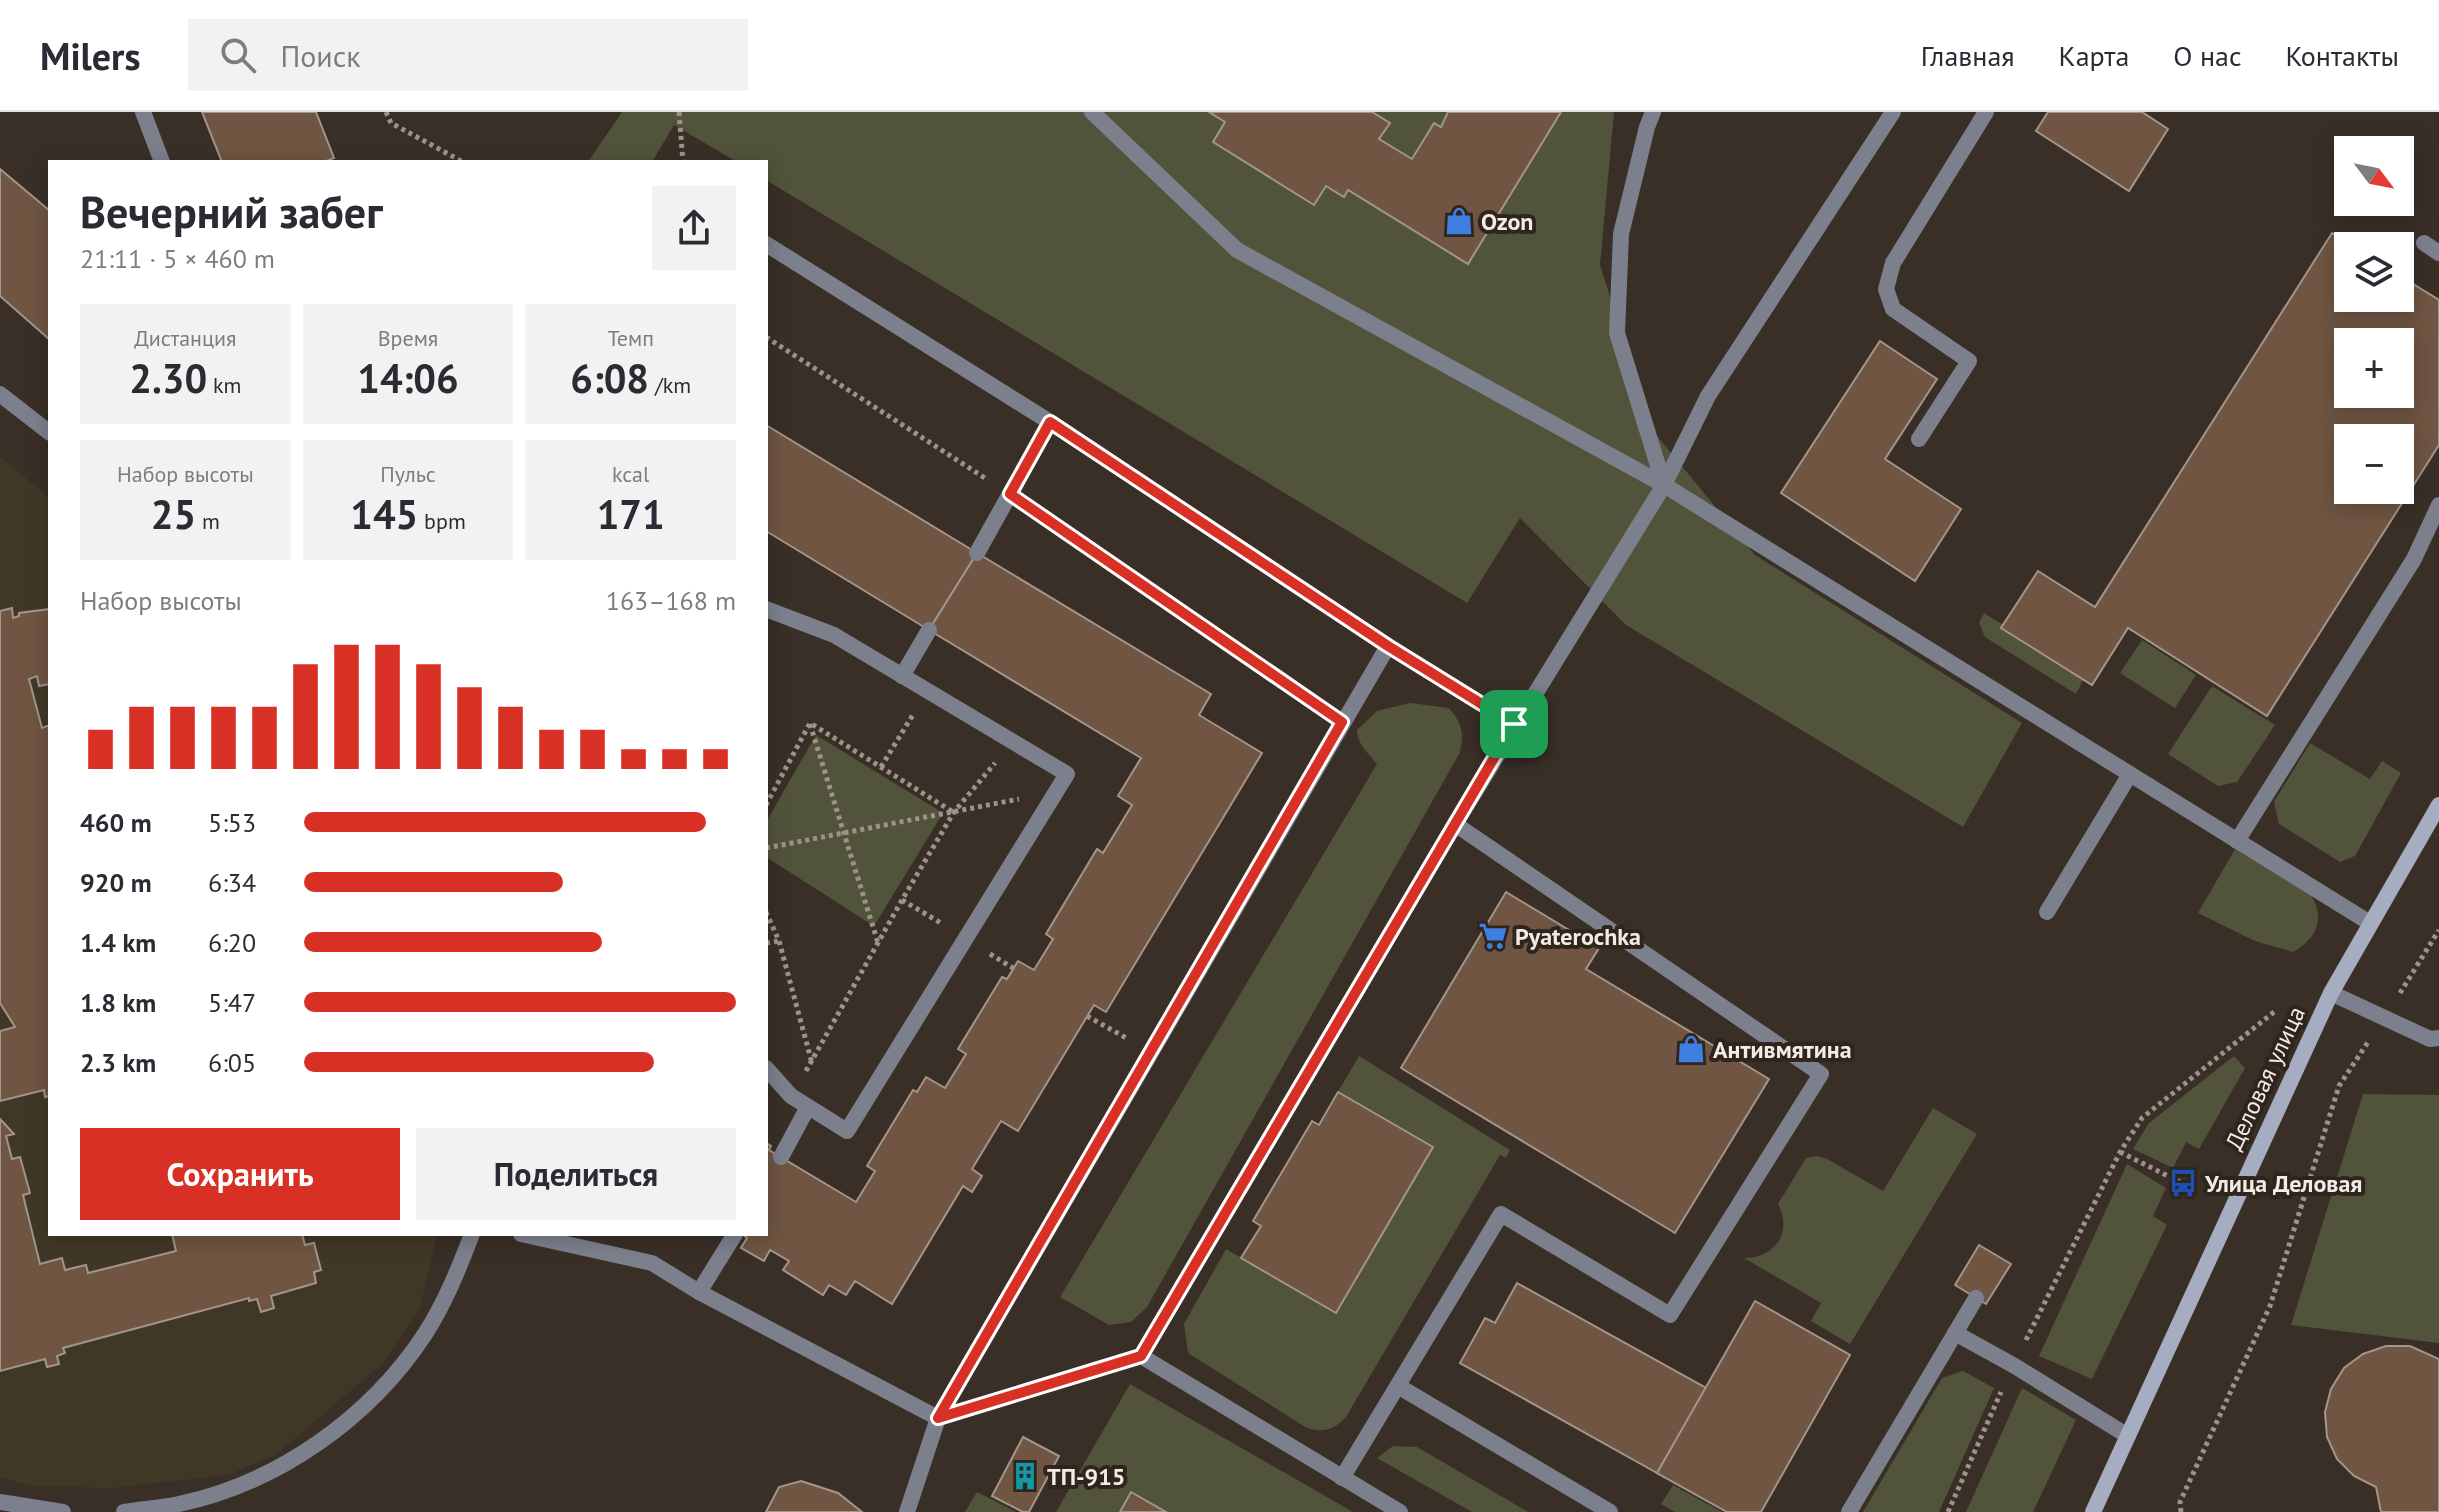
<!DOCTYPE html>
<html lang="ru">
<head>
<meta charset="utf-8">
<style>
	:root { --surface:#fff; --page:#f2f2f3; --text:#2b2b33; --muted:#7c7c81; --line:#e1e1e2; --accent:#d93025 }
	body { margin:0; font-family:"PT Sans",sans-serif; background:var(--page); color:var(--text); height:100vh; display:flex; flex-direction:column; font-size:30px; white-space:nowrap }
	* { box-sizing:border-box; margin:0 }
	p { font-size:26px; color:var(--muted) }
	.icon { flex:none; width:44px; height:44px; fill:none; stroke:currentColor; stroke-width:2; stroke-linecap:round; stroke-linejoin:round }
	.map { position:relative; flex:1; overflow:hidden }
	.side { position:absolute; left:48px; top:48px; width:720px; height:1076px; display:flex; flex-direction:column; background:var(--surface); border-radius:0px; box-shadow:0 4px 20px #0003 }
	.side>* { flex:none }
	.needle { width:52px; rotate:122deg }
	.buttons { position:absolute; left:2334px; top:24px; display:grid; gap:16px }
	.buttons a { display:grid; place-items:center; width:80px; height:80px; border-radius:0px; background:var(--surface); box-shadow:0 4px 20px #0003; font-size:40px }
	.pin { position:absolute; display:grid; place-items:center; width:68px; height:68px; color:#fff; margin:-34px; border-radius:16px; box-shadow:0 4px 12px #0006 }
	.round { display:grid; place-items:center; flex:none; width:84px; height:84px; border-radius:0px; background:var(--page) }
	.overview { display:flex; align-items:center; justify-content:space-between; height:136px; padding:0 32px }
	h1 { font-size:44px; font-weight:800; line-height:60px }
	.stats { display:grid; grid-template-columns:repeat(3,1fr); gap:12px; height:136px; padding:8px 32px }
	.stats div { display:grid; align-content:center; border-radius:0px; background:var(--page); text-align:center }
	.stats b { font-size:40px; font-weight:800 }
	.stats small { font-size:22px; font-weight:400 }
	.stats p { font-size:22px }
	.chart { height:224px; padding:16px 32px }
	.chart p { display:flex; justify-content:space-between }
	.chart svg { width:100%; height:144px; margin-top:8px; stroke:var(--accent); stroke-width:6 }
	.primary-button { display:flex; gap:16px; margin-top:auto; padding:16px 32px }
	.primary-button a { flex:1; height:92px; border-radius:0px; background:var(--accent); color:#fff; font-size:32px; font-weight:800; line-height:92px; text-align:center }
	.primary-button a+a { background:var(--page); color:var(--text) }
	ul { padding:0 32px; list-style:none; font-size:26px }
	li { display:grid; grid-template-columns:128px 96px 1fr; align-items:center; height:60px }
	li i { height:20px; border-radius:10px; background:var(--accent) }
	header { display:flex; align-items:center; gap:48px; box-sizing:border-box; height:112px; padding:0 40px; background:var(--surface); border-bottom:2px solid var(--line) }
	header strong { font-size:38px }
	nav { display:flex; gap:44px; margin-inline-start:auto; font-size:28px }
	.search { width:560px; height:72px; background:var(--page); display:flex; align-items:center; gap:20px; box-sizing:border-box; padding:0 28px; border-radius:0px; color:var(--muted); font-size:30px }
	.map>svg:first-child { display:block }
	.education { fill:#403827 }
	.green { fill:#52533b }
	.building { fill:#6f5542; stroke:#a2958b; stroke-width:2; fill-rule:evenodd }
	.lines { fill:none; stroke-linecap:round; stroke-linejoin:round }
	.path { stroke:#9c938d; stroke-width:5; stroke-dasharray:4 4; stroke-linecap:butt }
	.lane { stroke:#7c808d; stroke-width:16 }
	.secondary { stroke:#a6adc1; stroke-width:16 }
	.route-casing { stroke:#fff; stroke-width:16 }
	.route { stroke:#d93025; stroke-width:10 }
	.labels { text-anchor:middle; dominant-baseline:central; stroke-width:8; stroke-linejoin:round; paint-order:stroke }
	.poi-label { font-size:24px; font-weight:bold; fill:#f3ebe6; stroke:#2f251d; text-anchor:start }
	.street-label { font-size:24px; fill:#f3ebe6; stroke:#2f251d }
</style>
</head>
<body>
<header>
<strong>Milers</strong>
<div class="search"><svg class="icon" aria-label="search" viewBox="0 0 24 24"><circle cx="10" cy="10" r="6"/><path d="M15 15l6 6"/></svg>Поиск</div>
<nav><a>Главная</a><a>Карта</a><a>О нас</a><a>Контакты</a></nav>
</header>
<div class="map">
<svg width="2439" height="1400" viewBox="0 0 2439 1400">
	<rect width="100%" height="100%" fill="#392f27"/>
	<polygon class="education" points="0,345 50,386 50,1122 437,1122 420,1195 383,1251 277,1342 227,1363 111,1376 31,1374 0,1365"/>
	<g class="green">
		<polygon points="622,0 1614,0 1600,153 1653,319 1755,443 2022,611 1963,715 1626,513 1520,406 1467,491 766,68 766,50 737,50 674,13 652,50 588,50"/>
		<polygon points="1984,501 2085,564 2076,582 1985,525 1979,511"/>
		<polygon points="2142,528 2196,563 2175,596 2120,561"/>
		<polygon points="2212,574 2275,613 2237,670 2218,674 2168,642"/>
		<path d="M1410,591l39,5c13,15 16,27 10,46l-312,553 -16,15 -22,3 -49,-28 317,-533c-8,-10 -20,-20 -20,-34l20,-19z"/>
		<polygon points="816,623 943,701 874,814 766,745 766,710"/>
		<polygon points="2310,631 2370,667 2382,649 2401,661 2355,744 2340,750 2279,712 2274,690"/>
		<path d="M2238,732c19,12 49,26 64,41 25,24 20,51 -9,67l-38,-11 -57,-28z"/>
		<path d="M1359,944l151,94 -4,8 -6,-3 -154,262c-12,13 -23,16 -39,11l-119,-75 -4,-29 42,-75 110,64 96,-166 -94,-55z"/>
		<polygon points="2234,944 2245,956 2199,1037 2186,1030 2173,1056 2133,1037 2149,1011"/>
		<polygon points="2363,982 2439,983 2439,1231 2291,1213"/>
		<path d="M1933,996l44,26 -127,210 -39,-23 10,-18 -77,-45c31,0 49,-26 34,-54l28,-46 11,-2 10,3 56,32z"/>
		<polygon points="2127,1052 2166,1076 2153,1104 2167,1113 2092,1267 2039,1244"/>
		<polygon points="1963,1259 1994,1276 1939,1400 1863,1400 1942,1266"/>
		<polygon points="1130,1272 1353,1400 1056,1400"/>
		<polygon points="2022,1276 2076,1308 2033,1400 1966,1400"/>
		<polygon points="1393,1334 1417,1335 1528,1400 1472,1400 1377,1346"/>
		<polygon points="1673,1373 1722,1400 1675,1400 1661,1392"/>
		<polygon points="977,1380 1016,1400 965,1400"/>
	</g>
	<g class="building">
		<polygon points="202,0 316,0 334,46 324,50 222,50"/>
		<polygon points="1209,0 1372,0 1390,11 1379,27 1412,47 1434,11 1441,15 1448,0 1561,0 1468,152 1348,78 1344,85 1326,74 1314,93 1213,30 1225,10"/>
		<polygon points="2048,0 2142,0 2168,17 2129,79 2036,19"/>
		<polygon points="0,57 50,99 50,228 0,184"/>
		<path d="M2332,121l21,13h-5v52h52v-22l39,24v145l-172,271 -139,-88 -36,57 -91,-57 37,-57 57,36zM2348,230h52v52h-52zM2348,326h52v52h-52z"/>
		<polygon points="1880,229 1937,267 1885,347 1961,397 1915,469 1781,381"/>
		<polygon points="766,313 977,441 929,518 766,419"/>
		<polygon points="977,441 1211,582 1199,603 1262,641 1106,900 1094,893 1018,1019 1001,1009 972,1057 982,1064 972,1080 963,1074 892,1192 855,1169 846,1183 829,1173 823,1183 783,1158 789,1149 770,1138 764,1149 741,1136 747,1126 742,1122 766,1122 766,1031 771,1034 769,1038 856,1090 875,1059 867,1054 913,978 917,980 926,965 945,976 966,942 958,937 1002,865 1007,867 1018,849 1034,858 1053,827 1046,822 1097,737 1103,741 1132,693 1118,684 1141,646 929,518"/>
		<polygon points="12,496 13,506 19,504 19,501 50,497 50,572 39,574 37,564 29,567 42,616 50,613 50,984 45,985 44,978 0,989 0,919 15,915 0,891 0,499"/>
		<polygon points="1506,780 1599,836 1586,857 1769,967 1675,1121 1401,956"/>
		<polygon points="1338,980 1433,1035 1336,1201 1241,1146 1261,1114 1253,1109 1312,1009 1319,1013"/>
		<polygon points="0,1007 14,1022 6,1024 12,1047 20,1045 30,1081 23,1083 40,1152 62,1146 65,1158 86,1153 88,1161 176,1139 172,1122 302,1122 305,1133 314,1131 321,1158 314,1160 316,1171 271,1184 274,1196 261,1200 257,1187 249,1189 249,1186 63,1236 65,1241 57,1244 59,1252 47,1255 45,1247 0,1259"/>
		<polygon points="1979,1133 2011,1152 1986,1192 1955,1173"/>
		<polygon points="1517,1171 1706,1276 1657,1361 1460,1251 1485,1206 1495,1211"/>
		<polygon points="1755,1189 1850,1243 1761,1400 1727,1400 1657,1361"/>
		<polygon points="2386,1234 2410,1234 2439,1247 2439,1400 2381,1400 2376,1375 2354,1364 2337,1347 2327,1325 2325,1300 2331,1277 2344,1256 2363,1242"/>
		<polygon points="1023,1325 1059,1344 1029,1400 1023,1400 992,1384"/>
		<polygon points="801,1369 838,1381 862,1400 766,1400 779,1375"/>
		<polygon points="1131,1380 1166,1400 1120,1400"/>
	</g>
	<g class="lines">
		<g class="path">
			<polyline points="386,0 391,11 463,50"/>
			<polyline points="679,0 683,50"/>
			<polyline points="766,225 988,368"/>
			<polyline points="1033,398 1321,596"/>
			<polyline points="810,612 878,831"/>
			<polyline points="881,655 914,601"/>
			<polyline points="766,693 810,611 953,700"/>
			<polyline points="766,736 1019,687"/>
			<polyline points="902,788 941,811"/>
			<polyline points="766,800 779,829 812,951"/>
			<polyline points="766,831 779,829"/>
			<polyline points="990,842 1013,856"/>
			<polyline points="2400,881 2439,818"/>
			<polyline points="1087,904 1128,927"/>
			<polyline points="806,959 902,788 954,700 995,651"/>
			<polyline points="2120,1040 2180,1070"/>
			<polyline points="2026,1228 2120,1040 2142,1006 2274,900"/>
			<polyline points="1948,1400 2001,1280"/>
			<polyline points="2181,1400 2180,1390 2270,1194 2339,974 2368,930"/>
		</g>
		<g class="lane">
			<polyline points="143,0 162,50"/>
			<polyline points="1092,0 1237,138 1664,373 1455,712"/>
			<polyline points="1653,0 1647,15 1621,122 1617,221 1664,373"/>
			<polyline points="1893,0 1708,284 1664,373 2370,811"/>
			<polyline points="2424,131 2439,141"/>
			<polyline points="766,132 1050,310 1388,534 1514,612"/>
			<polyline points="0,282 50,321"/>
			<polyline points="1919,327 1969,249 1893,197 1886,177 1893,151 1986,0"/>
			<polyline points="977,441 1050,310"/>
			<polyline points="766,497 834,523 1067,662 847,1019 791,984 766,956"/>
			<polyline points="902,564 929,518"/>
			<polyline points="2237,729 2414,447 2439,393"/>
			<polyline points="2047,800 2130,662"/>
			<polyline points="2331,881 2430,927 2439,926"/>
			<polyline points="781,1045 808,995"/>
			<polyline points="521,1122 652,1151 699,1180 938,1306 1388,534"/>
			<polyline points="699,1180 735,1122"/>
			<polyline points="1955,1221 2013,1253 2128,1324"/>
			<polyline points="1141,1244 1455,712 1821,962 1670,1203 1501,1102 1342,1366"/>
			<polyline points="1398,1274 1610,1400"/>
			<polyline points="0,1390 63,1400"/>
			<path d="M124,1400c18,-3 37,-4 55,-8 99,-21 191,-86 246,-170 20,-31 34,-66 47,-100"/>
			<polyline points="907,1400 938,1306 1141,1244 1400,1400"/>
			<polyline points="1849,1400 1976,1186"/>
		</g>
		<polyline class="secondary" points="2093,1400 2331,881 2439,693"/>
	</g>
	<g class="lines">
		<defs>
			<polygon id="route" points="1050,310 1388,534 1514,612 1141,1244 938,1306 1342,610 1010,382"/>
		</defs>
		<use href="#route" class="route-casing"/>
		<use href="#route" class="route"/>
	</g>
	<defs>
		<symbol id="shop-bare" viewBox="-9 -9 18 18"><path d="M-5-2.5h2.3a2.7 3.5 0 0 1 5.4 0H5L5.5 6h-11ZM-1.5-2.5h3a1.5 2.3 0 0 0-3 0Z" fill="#3f7fe0" stroke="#2f251d" stroke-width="2.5" paint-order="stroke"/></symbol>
		<symbol id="supermarket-bare" viewBox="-9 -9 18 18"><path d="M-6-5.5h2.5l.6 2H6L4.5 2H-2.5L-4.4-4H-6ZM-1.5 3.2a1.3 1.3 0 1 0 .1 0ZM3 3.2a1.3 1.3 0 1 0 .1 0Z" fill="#3f7fe0" stroke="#2f251d" stroke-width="2.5" paint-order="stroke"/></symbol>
		<symbol id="bus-bare" viewBox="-9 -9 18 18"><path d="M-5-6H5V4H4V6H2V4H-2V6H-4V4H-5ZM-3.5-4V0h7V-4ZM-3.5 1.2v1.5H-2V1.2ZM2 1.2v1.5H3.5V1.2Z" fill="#1a4fb4" stroke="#2f251d" stroke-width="2.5" paint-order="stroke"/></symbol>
		<symbol id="building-bare" viewBox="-9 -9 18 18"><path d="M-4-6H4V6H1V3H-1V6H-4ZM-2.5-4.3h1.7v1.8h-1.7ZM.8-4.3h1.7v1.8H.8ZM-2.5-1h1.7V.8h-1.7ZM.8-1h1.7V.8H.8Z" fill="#0f9aa8" stroke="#2f251d" stroke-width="2.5" paint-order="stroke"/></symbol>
	</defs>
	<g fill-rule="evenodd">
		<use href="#shop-bare" x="1439" y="89" width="40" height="40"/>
		<use href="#supermarket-bare" x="1473" y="804" width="40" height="40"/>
		<use href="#shop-bare" x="1671" y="917" width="40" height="40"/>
		<use href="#bus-bare" x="2163" y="1051" width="40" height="40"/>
		<use href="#building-bare" x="1005" y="1344" width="40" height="40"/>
	</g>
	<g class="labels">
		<g class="poi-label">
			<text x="1481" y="109">Ozon</text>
			<text x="1515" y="824">Pyaterochka</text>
			<text x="1713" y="937">Антивмятина</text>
			<text x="2205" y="1071">Улица Деловая</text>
			<text x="1047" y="1364">ТП-915</text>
		</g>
		<g class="street-label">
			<text transform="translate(2265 966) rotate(-65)">Деловая улица</text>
		</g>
	</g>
</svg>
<div class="buttons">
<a><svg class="needle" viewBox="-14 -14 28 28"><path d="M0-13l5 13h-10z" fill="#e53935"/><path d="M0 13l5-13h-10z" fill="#7c7c81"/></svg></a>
<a><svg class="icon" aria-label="layers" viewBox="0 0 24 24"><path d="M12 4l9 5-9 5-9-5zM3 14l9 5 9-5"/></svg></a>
<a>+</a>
<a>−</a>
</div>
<div class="pin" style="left:1514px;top:612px;background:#1e9e55"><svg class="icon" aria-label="arrive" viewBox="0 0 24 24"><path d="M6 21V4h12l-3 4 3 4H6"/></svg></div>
<section class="side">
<div class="overview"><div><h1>Вечерний забег</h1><p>21:11 · 5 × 460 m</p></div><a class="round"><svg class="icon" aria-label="share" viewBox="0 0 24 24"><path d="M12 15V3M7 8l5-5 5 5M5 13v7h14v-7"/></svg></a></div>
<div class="stats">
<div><p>Дистанция</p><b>2.30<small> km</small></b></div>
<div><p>Время</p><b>14:06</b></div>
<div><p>Темп</p><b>6:08<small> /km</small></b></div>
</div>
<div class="stats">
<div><p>Набор высоты</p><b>25<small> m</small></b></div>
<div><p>Пульс</p><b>145<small> bpm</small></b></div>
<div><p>kcal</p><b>171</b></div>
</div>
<div class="chart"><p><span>Набор высоты</span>163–168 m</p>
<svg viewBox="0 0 160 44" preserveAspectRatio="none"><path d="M5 44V32M15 44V25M25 44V25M35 44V25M45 44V25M55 44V12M65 44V6M75 44V6M85 44V12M95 44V19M105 44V25M115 44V32M125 44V32M135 44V38M145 44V38M155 44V38"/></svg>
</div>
<ul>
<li><b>460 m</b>5:53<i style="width:93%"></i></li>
<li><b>920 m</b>6:34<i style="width:60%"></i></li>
<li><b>1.4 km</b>6:20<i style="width:69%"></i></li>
<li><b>1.8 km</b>5:47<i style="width:100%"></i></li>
<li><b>2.3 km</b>6:05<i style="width:81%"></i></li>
</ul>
<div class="primary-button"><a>Сохранить</a><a>Поделиться</a></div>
</section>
</div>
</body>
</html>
